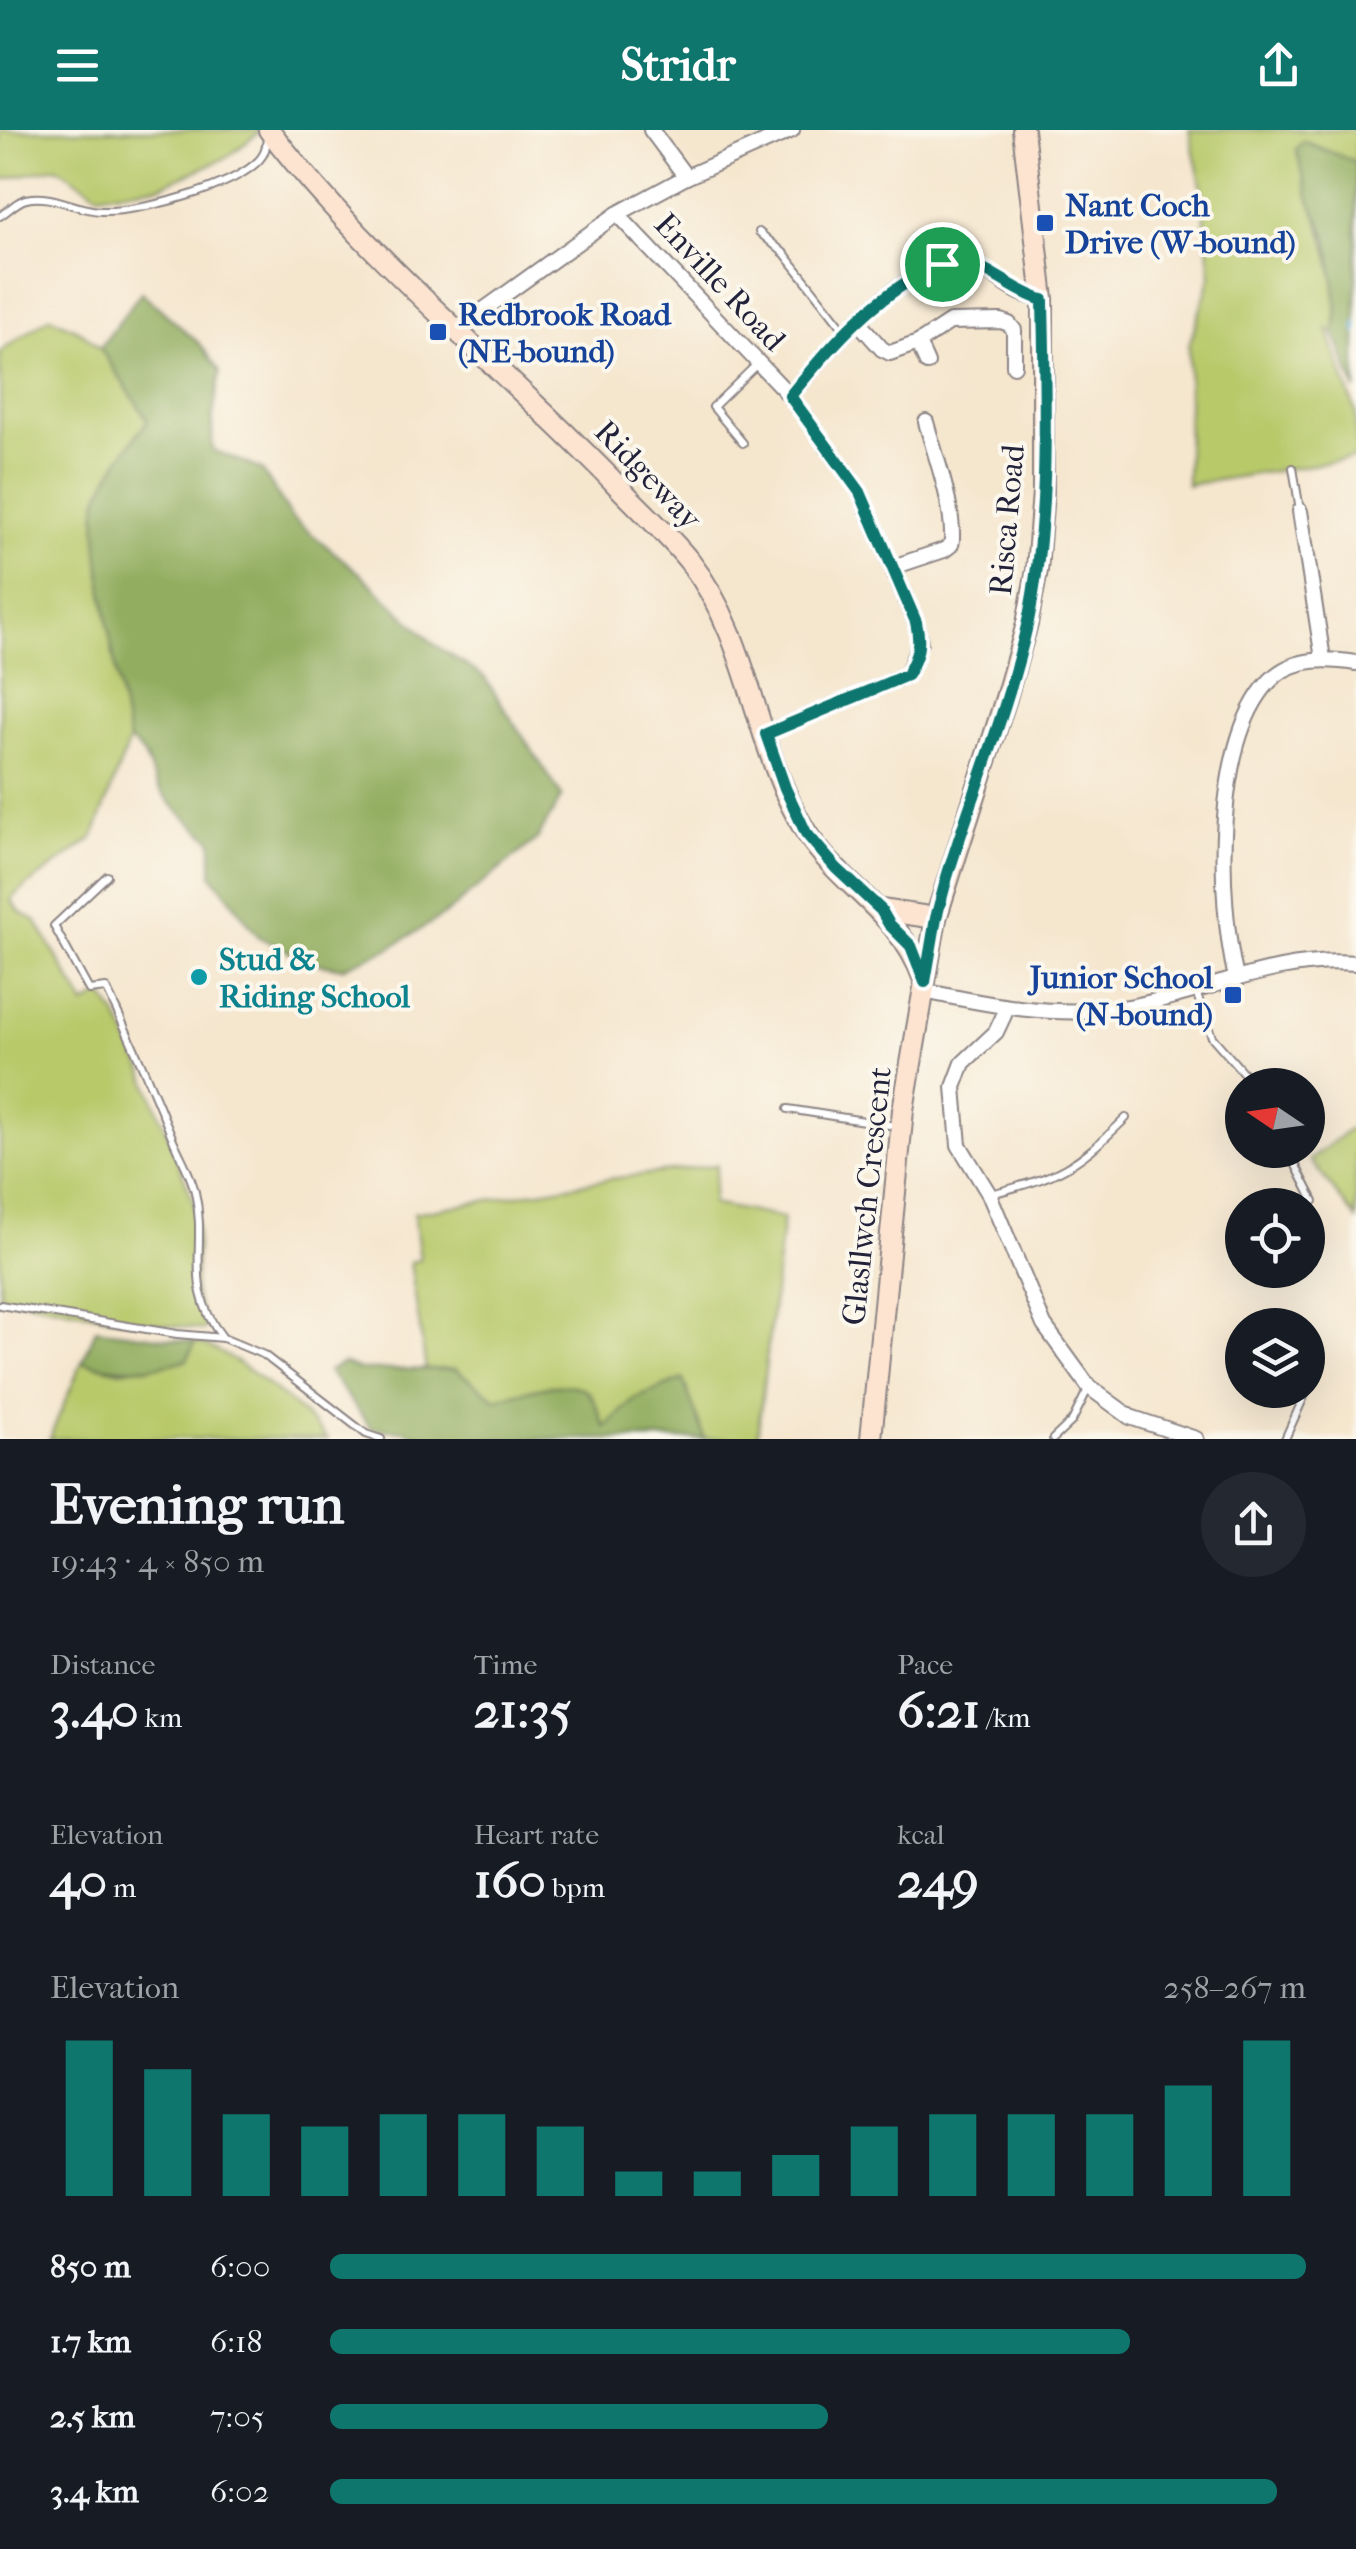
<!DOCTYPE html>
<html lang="en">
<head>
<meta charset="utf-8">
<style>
	:root { --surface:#171b24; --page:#242831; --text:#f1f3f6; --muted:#9ea1a6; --accent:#0f766e }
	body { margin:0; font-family:"IM FELL French Canon",serif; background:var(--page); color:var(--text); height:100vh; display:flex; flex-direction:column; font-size:38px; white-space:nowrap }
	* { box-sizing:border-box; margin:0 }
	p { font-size:32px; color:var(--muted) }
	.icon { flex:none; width:55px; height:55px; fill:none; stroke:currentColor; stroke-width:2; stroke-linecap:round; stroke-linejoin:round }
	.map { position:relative; height:1309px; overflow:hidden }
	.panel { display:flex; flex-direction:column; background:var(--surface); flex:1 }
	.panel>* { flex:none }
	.needle { width:65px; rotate:283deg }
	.controls { position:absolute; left:1225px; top:938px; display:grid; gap:20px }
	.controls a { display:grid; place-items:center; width:100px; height:100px; border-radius:50%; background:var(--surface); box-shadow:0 10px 40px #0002; font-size:50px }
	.pin { position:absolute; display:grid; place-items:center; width:85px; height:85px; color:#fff; margin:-42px; border:5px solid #fff; border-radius:50%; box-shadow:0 2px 10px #0007 }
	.round { display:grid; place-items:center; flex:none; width:105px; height:105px; border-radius:52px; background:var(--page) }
	.headline { display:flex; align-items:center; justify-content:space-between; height:170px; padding:0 50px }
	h1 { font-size:55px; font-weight:800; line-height:75px }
	.metrics { display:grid; grid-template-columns:repeat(3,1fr); gap:15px; height:170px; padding:10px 50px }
	.metrics div { display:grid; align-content:center }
	.metrics b { font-size:50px; font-weight:800 }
	.metrics small { font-size:28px; font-weight:400 }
	.metrics p { font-size:28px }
	.chart { height:280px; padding:20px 50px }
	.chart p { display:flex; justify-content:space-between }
	.chart svg { width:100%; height:180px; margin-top:10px; stroke:var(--accent); stroke-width:6 }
	ul { padding:0 50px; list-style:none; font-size:32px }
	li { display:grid; grid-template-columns:160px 120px 1fr; align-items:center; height:75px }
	li i { height:25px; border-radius:12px; background:var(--accent) }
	header { display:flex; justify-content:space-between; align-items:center; height:130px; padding:0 50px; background:var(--accent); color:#fff; font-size:45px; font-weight:800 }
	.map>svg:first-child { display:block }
	.green { fill:#b8c96b; stroke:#6d7653; stroke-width:2.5 }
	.forest { fill:#92ad5f; stroke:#5a684d; stroke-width:2.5 }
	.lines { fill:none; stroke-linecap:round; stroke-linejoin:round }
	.stream { stroke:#5da3d3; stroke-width:4 }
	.lane-casing { stroke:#8c8484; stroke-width:10 }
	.street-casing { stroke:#8c8484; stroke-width:18 }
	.secondary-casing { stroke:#8c8484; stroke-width:24 }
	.lane { stroke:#fff; stroke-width:6 }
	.street { stroke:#fff; stroke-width:14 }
	.secondary { stroke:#fde4d1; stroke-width:20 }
	.route-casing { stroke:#fff; stroke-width:20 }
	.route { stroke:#0f766e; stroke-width:12 }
	.transit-dot { fill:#1a4fb4; stroke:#fbf7ec; stroke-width:4 }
	.culture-dot { fill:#0f9aa8; stroke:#fbf7ec; stroke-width:4 }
	.labels { text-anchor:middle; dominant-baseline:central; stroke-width:8; stroke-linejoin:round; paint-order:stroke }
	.transit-label { font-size:32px; font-weight:bold; fill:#164399; stroke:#fbf7ec; text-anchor:start }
	.street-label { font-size:32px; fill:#22223b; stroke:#fbf7ec }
	.culture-label { font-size:32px; font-weight:bold; fill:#0d838f; stroke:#fbf7ec; text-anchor:start }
</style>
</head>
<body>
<header><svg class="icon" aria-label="menu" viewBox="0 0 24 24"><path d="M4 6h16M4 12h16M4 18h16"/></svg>Stridr<svg class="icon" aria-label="share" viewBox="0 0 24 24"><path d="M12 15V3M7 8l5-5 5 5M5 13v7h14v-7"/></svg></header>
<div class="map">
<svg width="1356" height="1309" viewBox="0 0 1356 1309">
	<rect width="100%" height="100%" fill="#fbf7ec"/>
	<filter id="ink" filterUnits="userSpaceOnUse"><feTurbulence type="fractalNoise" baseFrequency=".01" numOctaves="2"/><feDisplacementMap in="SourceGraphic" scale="20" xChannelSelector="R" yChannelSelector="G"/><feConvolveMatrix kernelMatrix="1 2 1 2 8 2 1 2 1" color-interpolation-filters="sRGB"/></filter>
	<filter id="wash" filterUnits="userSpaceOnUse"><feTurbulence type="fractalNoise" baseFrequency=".0048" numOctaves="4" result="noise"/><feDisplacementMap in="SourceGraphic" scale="40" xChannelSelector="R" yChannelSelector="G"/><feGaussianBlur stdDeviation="2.25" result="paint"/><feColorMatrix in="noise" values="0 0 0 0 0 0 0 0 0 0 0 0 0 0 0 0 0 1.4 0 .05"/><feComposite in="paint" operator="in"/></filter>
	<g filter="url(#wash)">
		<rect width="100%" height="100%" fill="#f5e6ce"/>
		<g class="green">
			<polygon points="0,0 262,0 228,27 160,56 98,64 57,37 0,50"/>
			<path d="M1189,0h167v171l-46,-101c19,43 30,87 25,134l-7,-5 28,85v44l-169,27 2,-140 22,-69 -9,-87z"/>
			<polygon points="50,187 82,202 100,218 148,290 118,332 104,461 129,611 93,708 17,763 11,771 20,782 36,791 85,875 102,865 117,886 141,936 193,1070 197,1103 194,1162 206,1197 203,1200 115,1188 0,1166 0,222"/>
			<polygon points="1356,994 1356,1089 1310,1030"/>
			<polygon points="717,1035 712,1074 783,1088 757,1309 705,1309 634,1269 604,1298 590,1263 537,1258 496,1269 455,1239 426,1240 410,1132 420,1130 414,1083 609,1049"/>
			<path d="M195,1212c36,8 108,69 133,97h-279l33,-77 39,9 66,-11z"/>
		</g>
		<g class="forest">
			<polygon points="1303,11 1356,32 1356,261 1335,204 1338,178 1328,109 1310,70 1296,19"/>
			<path d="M141,162l60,53 19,26 -8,51 1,28 49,20 30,48 70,57 72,69 50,33 78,119 -24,42 -94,77 -56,34 -46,19 -32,-6 -51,-25 -47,-62v-35c-19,-16 -39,-31 -53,-52 -13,-20 -8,-32 -30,-47 -8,-43 -42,-210 -30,-243 11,-29 31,-53 49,-78l-48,-72z"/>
			<path d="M96,1199l99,13 -8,18c-41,11 -64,11 -105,2z"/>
			<path d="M343,1233l17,7 95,-1 41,30c23,-6 81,-26 95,-3 6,9 9,22 14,31l29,-28 49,-20 22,60h-271l-31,-8 -31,-2 -44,-58z"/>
		</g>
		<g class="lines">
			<polyline class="stream" points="1356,194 1356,202"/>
		</g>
	</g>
	<g filter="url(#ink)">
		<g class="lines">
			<defs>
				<g id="lane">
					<path d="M0,86c8,-5 17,-15 26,-17 26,-6 49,11 75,12 38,2 135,-24 159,-52 6,-7 6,-13 7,-22"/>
					<polyline points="759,102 785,124 846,202"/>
					<polyline points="743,313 713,277 757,234"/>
					<polyline points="1293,338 1300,380"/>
					<path d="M107,746l-53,50 35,64 17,-2c25,51 47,102 68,154 7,16 17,33 21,50 13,56 -13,95 28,146"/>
					<polyline points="1196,862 1212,907 1254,955"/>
					<polyline points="788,979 896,996"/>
					<polyline points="1288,1020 1314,1071"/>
					<path d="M991,1064c69,-18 84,-26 135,-76"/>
					<polyline points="0,1175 177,1204 223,1208 264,1225 366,1304 381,1309"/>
					<polyline points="1053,1309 1072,1291 1089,1257"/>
					<polyline points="1285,1309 1307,1260"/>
				</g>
				<g id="street">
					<polyline points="651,0 686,47"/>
					<polyline points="617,84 790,266 860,362 916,493 920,512 907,545 765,604"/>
					<polyline points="858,192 882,219 890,223 918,213 950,192 1001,191 1009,194 1014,200 1014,236"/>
					<polyline points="457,199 617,84 686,47 792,0"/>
					<polyline points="918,213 927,233"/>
					<path d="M790,266c36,-44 114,-139 176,-132 21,2 36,21 55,29 7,3 15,5 22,6"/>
					<polyline points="1300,381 1323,529"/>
					<path d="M893,437l51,-17c7,-5 8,-4 8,-13 1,-34 -17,-82 -26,-115"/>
					<path d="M1236,848c-18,-76 -25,-245 39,-302 22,-19 55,-17 81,-13"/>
					<path d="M924,861c65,14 132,27 199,17 78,-13 152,-52 233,-45"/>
					<polyline points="1003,876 1004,885 996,902 963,933 954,957 959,1015 989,1064 1044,1195 1089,1257 1130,1287 1196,1309"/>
				</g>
				<g id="secondary">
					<path d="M269,0c99,130 229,233 343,350 26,28 55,53 78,82 62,79 64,187 116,270 35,55 93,80 117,145"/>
					<polyline points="881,780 936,788"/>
					<polyline points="871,1309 903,980 936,788 1006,568 1027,494 1037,440 1043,362 1043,169 1023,0"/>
				</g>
			</defs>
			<use href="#lane" class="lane-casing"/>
			<use href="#street" class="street-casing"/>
			<use href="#secondary" class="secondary-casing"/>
			<use href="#lane" class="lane"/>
			<use href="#street" class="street"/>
			<use href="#secondary" class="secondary"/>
		</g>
	</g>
	<g class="lines" filter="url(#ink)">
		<defs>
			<path id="route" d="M942,134c8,0 18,-1 25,0 23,3 47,28 76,36 2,106 7,216 -15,321 -19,87 -55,171 -81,256l-11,41 -11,64 -14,-36 -22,-22 -8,-14 -45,-42 -30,-35 -21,-45 -19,-54 141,-59c11,-19 14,-31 9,-53l-56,-130 -70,-96c42,-52 89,-106 152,-132z"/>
		</defs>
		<use href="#route" class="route-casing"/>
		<use href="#route" class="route"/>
	</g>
	<g class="transit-dot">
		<rect x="1035" y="83" width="20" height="20" rx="5"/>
		<rect x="428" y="192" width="20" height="20" rx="5"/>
		<rect x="1223" y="855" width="20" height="20" rx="5"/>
	</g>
	<circle class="culture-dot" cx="199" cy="847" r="10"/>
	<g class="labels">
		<g class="transit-label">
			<text x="1065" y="75">Nant Coch<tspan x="1065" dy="37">Drive (W-bound)</tspan></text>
			<text x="458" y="184">Redbrook Road<tspan x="458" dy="37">(NE-bound)</tspan></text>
			<text x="1213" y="847" text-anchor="end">Junior School<tspan x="1213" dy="37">(N-bound)</tspan></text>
		</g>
		<g class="street-label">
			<text transform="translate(720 152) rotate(47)">Enville Road</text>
			<text transform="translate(648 345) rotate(46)">Ridgeway</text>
			<text transform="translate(1007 390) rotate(-85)">Risca Road</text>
			<text transform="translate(867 1066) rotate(-84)">Glasllwch Crescent</text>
		</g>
		<g class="culture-label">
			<text x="219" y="829">Stud &amp;<tspan x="219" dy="37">Riding School</tspan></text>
		</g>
	</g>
</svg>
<div class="controls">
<a><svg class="needle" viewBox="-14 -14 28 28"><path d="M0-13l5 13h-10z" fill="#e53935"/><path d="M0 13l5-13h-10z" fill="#9ea1a6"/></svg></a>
<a><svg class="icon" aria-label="locate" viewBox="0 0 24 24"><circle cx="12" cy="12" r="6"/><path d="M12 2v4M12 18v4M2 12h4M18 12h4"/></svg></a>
<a><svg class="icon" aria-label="layers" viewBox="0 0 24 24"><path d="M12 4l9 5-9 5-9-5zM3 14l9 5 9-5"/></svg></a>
</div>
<div class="pin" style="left:942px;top:134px;background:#1e9e55"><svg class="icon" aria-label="arrive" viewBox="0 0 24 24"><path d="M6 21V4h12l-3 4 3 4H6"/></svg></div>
</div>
<section class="panel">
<div class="headline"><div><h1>Evening run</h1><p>19:43 · 4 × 850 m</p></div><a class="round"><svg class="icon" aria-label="share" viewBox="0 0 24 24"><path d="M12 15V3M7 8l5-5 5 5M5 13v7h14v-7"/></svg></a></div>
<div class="metrics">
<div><p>Distance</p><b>3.40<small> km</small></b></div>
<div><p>Time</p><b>21:35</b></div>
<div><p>Pace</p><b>6:21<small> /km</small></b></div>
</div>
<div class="metrics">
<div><p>Elevation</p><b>40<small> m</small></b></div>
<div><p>Heart rate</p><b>160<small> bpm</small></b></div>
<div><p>kcal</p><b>249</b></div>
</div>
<div class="chart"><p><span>Elevation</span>258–267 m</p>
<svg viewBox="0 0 160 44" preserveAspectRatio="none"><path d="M5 44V6M15 44V13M25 44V24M35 44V27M45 44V24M55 44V24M65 44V27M75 44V38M85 44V38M95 44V34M105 44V27M115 44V24M125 44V24M135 44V24M145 44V17M155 44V6"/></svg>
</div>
<ul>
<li><b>850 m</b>6:00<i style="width:100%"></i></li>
<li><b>1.7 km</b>6:18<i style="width:82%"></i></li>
<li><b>2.5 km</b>7:05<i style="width:51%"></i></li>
<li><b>3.4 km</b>6:02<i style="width:97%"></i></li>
</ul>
</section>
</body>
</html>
